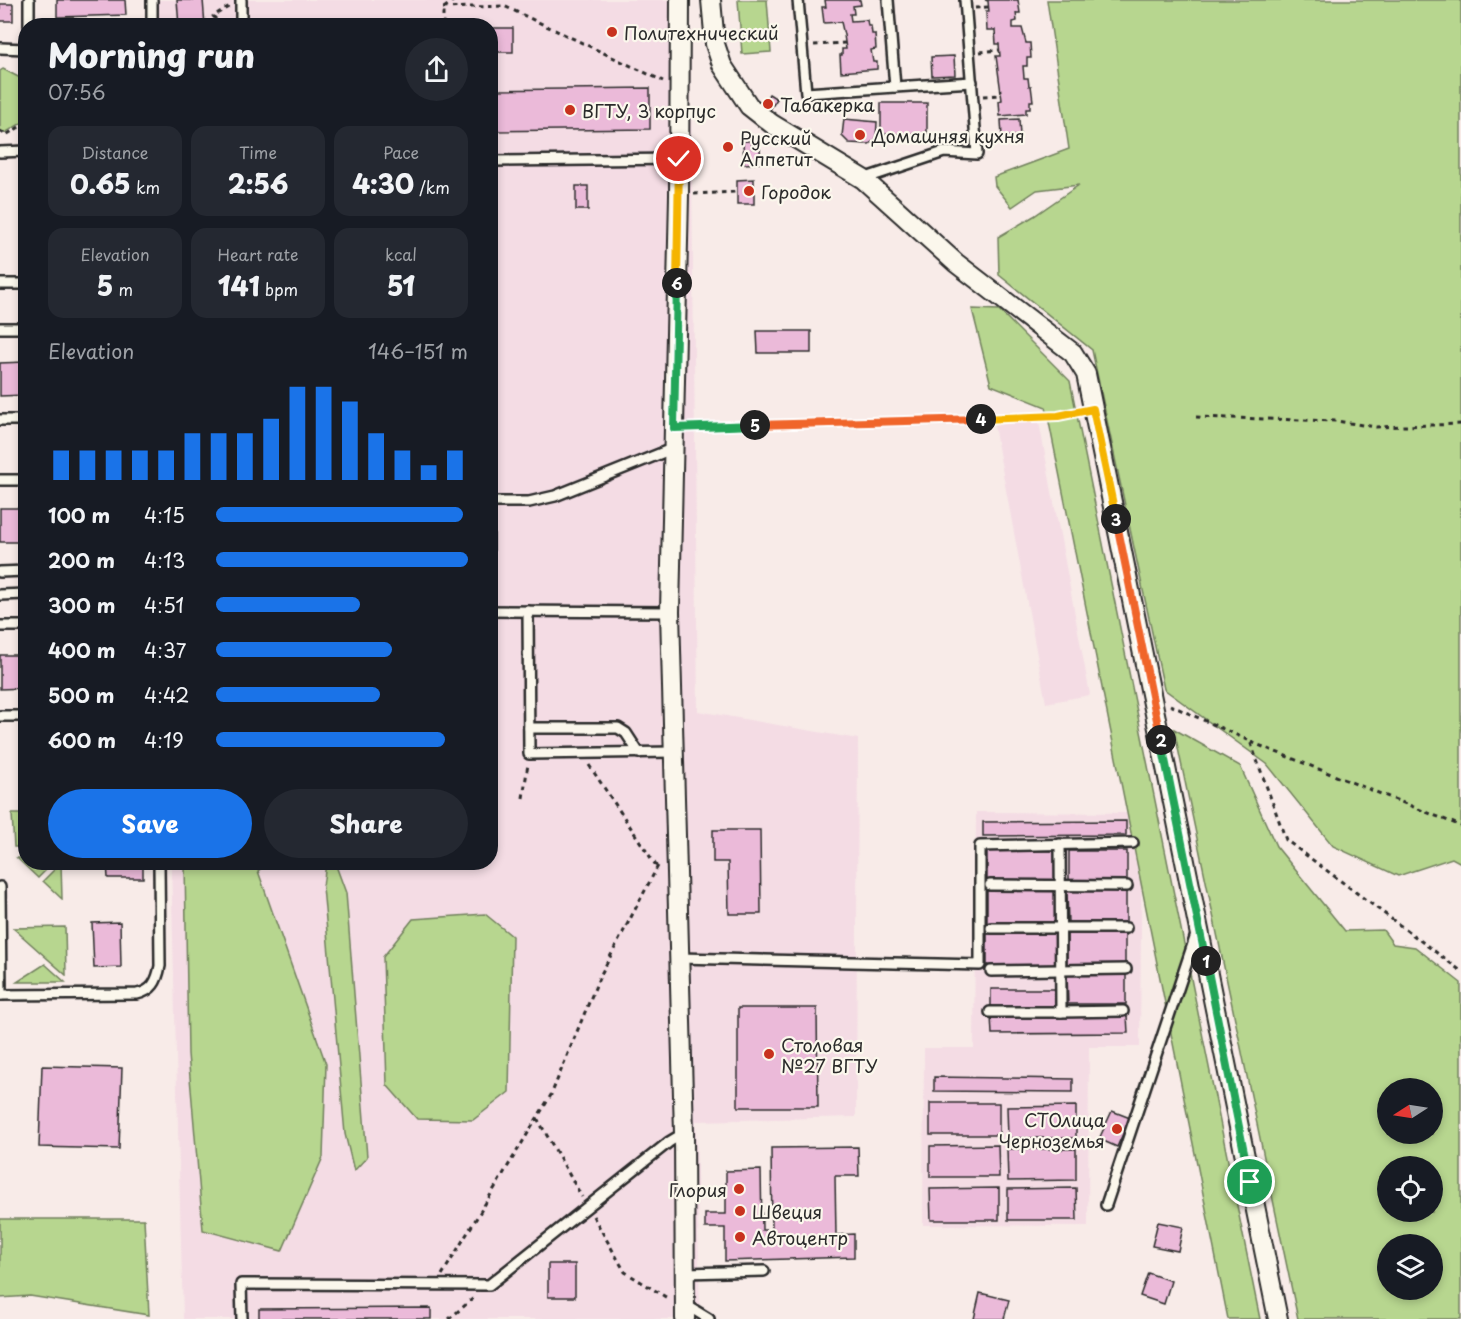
<!DOCTYPE html>
<html lang="en">
<head>
<meta charset="utf-8">
<style>
	:root { --surface:#171b24; --page:#242831; --text:#f1f3f6; --muted:#9ea1a6; --accent:#1a73e8 }
	body { margin:0; font-family:"Playpen Sans",sans-serif; background:var(--page); color:var(--text); height:100vh; display:flex; flex-direction:column; font-size:22px; white-space:nowrap }
	* { box-sizing:border-box; margin:0 }
	p { font-size:20px; color:var(--muted) }
	.icon { flex:none; width:33px; height:33px; fill:none; stroke:currentColor; stroke-width:2; stroke-linecap:round; stroke-linejoin:round }
	.map { position:relative; flex:1; overflow:hidden }
	.side { position:absolute; left:18px; top:18px; width:480px; height:852px; display:flex; flex-direction:column; background:var(--surface); border-radius:24px; box-shadow:0 3px 9px #0003 }
	.side>* { flex:none }
	.needle { width:39px; rotate:258deg }
	.fabs { position:absolute; left:1377px; top:1078px; display:grid; gap:12px }
	.fabs a { display:grid; place-items:center; width:66px; height:66px; border-radius:50%; background:var(--surface); box-shadow:0 3px 9px #0003; font-size:30px }
	.pin { position:absolute; display:grid; place-items:center; width:51px; height:51px; color:#fff; margin:-26px; border:3px solid #fff; border-radius:50%; box-shadow:0 2px 6px #0007 }
	.km { position:absolute; width:30px; height:30px; margin:-15px; border-radius:50%; background:#222; color:#fff; font-size:16px; line-height:30px; text-align:center }
	.round { display:grid; place-items:center; flex:none; width:63px; height:63px; border-radius:32px; background:var(--page) }
	.overview { display:flex; align-items:center; justify-content:space-between; height:102px; padding:0 30px }
	h1 { font-size:33px; font-weight:800; line-height:45px }
	.figures { display:grid; grid-template-columns:repeat(3,1fr); gap:9px; height:102px; padding:6px 30px }
	.figures div { display:grid; align-content:center; border-radius:15px; background:var(--page); text-align:center }
	.figures b { font-size:26px; font-weight:800 }
	.figures small { font-size:16px; font-weight:400 }
	.figures p { font-size:16px }
	.chart { height:168px; padding:12px 30px }
	.chart p { display:flex; justify-content:space-between }
	.chart svg { width:100%; height:108px; margin-top:6px; stroke:var(--accent); stroke-width:6 }
	.primary-button { display:flex; gap:12px; margin-top:auto; padding:12px 30px }
	.primary-button a { flex:1; height:69px; border-radius:36px; background:var(--accent); color:#fff; font-size:24px; font-weight:800; line-height:69px; text-align:center }
	.primary-button a+a { background:var(--page); color:var(--text) }
	ul { padding:0 30px; list-style:none; font-size:20px }
	li { display:grid; grid-template-columns:96px 72px 1fr; align-items:center; height:45px }
	li i { height:15px; border-radius:8px; background:var(--accent) }
	.map>svg:first-child { display:block }
	.built { fill:#f4dce4 }
	.green { fill:#b7d68f; stroke:#71805d; stroke-width:1.5; fill-rule:evenodd }
	.building { fill:#ebbad9; stroke:#2b2b2b; stroke-width:1.5 }
	.lines { fill:none; stroke-linecap:round; stroke-linejoin:round }
	.service-casing { stroke:#2b2b2b; stroke-width:14 }
	.minor-casing { stroke:#2b2b2b; stroke-width:22 }
	.path { stroke:#2b2b2b; stroke-width:3; stroke-dasharray:4.5 4.5; stroke-linecap:butt }
	.service { stroke:#fbf7ec; stroke-width:9 }
	.minor { stroke:#fbf7ec; stroke-width:18 }
	.split-1-casing { stroke:#fff; stroke-width:12 }
	.split-2-casing { stroke:#fff; stroke-width:12 }
	.split-3-casing { stroke:#fff; stroke-width:12 }
	.split-4-casing { stroke:#fff; stroke-width:12 }
	.split-5-casing { stroke:#fff; stroke-width:12 }
	.split-6-casing { stroke:#fff; stroke-width:12 }
	.split-7-casing { stroke:#fff; stroke-width:12 }
	.split-1 { stroke:#22a559; stroke-width:8 }
	.split-2 { stroke:#22a559; stroke-width:8 }
	.split-3 { stroke:#f0652b; stroke-width:8 }
	.split-4 { stroke:#f5b400; stroke-width:8 }
	.split-5 { stroke:#f0652b; stroke-width:8 }
	.split-6 { stroke:#22a559; stroke-width:8 }
	.split-7 { stroke:#f5b400; stroke-width:8 }
	.poi-dot { fill:#c8321e; stroke:#fbf7ec; stroke-width:2 }
	.labels { text-anchor:middle; dominant-baseline:central; stroke-width:4.5; stroke-linejoin:round; paint-order:stroke }
	.poi-label { font-size:18px; fill:#2b2b2b; stroke:#fbf7ec; text-anchor:start }
</style>
</head>
<body>
<div class="map">
<svg width="1461" height="1319" viewBox="0 0 1461 1319">
	<rect width="100%" height="100%" fill="#f8ebe8"/>
	<filter id="ink" filterUnits="userSpaceOnUse"><feTurbulence type="fractalNoise" baseFrequency=".0167" numOctaves="2"/><feDisplacementMap in="SourceGraphic" scale="12" xChannelSelector="R" yChannelSelector="G"/><feConvolveMatrix kernelMatrix="1 2 1 2 8 2 1 2 1" color-interpolation-filters="sRGB"/></filter>
	<g filter="url(#ink)">
		<g class="built">
			<polygon points="156,0 690,0 698,711 858,739 856,1117 696,1121 700,1319 183,1319 171,863 490,862 490,26 156,25"/>
			<polygon points="1038,417 1090,695 1046,703 994,426"/>
			<polygon points="976,812 1142,813 1140,1047 1089,1047 1088,1226 923,1225 924,1048 974,1048"/>
		</g>
		<g class="green">
			<polygon points="738,0 767,0 771,52 742,54"/>
			<polygon points="1047,0 1461,0 1461,863 1452,858 1398,876 1333,846 1267,764 1164,689 1092,350 999,275 998,237 1034,216 1079,185 1037,190 1012,207 995,186 994,177 1069,149"/>
			<polygon points="3,69 26,81 25,121 5,133 0,130 0,71"/>
			<polygon points="972,309 999,310 1070,381 1260,1319 1228,1319 1046,407 991,385"/>
			<path d="M1174,729l66,37 36,80 69,85 38,-1 10,14 22,3 46,36v336h-163zM1388,1089h44v45h-44zM1388,1167h44v45h-44zM1388,1245h44v45h-44z"/>
			<polygon points="12,814 25,814 25,847 14,847"/>
			<polygon points="17,858 25,858 26,862 53,863 38,878"/>
			<polygon points="61,863 62,899 43,881"/>
			<polygon points="185,863 267,863 258,871 326,1064 323,1157 282,1251 203,1230 188,1054"/>
			<polygon points="326,863 335,863 346,893 367,1157 354,1171 345,1134 323,887"/>
			<polygon points="485,914 512,936 509,1092 473,1120 417,1119 387,1085 383,957 413,919"/>
			<polygon points="65,927 66,975 13,928"/>
			<polygon points="45,964 65,982 17,982"/>
			<polygon points="0,1219 144,1219 149,1315 30,1296 0,1298"/>
		</g>
		<g class="building">
			<polygon points="57,0 125,0 126,15 57,17"/>
			<polygon points="177,0 203,0 205,26 179,26"/>
			<polygon points="825,0 860,0 861,5 853,6 854,14 850,14 851,21 867,20 868,26 871,26 872,34 875,34 876,49 871,50 873,62 877,62 877,69 841,72 840,55 842,55 842,49 846,49 844,35 841,22 824,23 822,7 826,7"/>
			<polygon points="985,0 1018,0 1020,13 1016,13 1017,21 1013,22 1013,28 1022,28 1026,43 1030,43 1031,58 1027,58 1027,66 1023,66 1024,78 1028,78 1029,86 1031,86 1033,101 1030,101 1030,109 1026,109 1026,114 1000,116 999,101 1002,100 996,56 1000,56 999,44 996,44 995,30 987,30 986,12 989,12 988,1"/>
			<rect x="0" y="4" width="13" height="17"/>
			<rect x="490" y="28" width="23" height="24"/>
			<polygon points="954,56 955,75 932,76 931,57"/>
			<polygon points="650,88 650,129 490,131 490,90"/>
			<polygon points="769,94 777,99 771,108 763,104"/>
			<rect x="881" y="103" width="46" height="31"/>
			<polygon points="844,119 877,122 876,140 869,144 849,143 842,136"/>
			<polygon points="1019,119 1020,136 1002,137 1001,120"/>
			<polygon points="743,141 752,141 752,148 760,147 761,163 744,164"/>
			<polygon points="754,179 754,204 737,204 737,180"/>
			<rect x="576" y="186" width="12" height="24"/>
			<polygon points="757,331 811,331 811,353 758,353"/>
			<polygon points="25,362 26,395 0,396 0,363"/>
			<polygon points="0,508 24,508 25,542 0,542"/>
			<rect x="490" y="519" width="4" height="34"/>
			<rect x="490" y="640" width="4" height="86"/>
			<polygon points="0,655 26,655 26,688 0,689"/>
			<polygon points="1126,821 1126,835 983,836 983,822"/>
			<polygon points="713,830 760,830 761,914 729,914 728,862 713,862"/>
			<polygon points="987,850 1055,851 1055,882 987,882"/>
			<rect x="1069" y="851" width="58" height="32"/>
			<polygon points="107,862 143,862 143,878 108,878"/>
			<rect x="987" y="891" width="68" height="32"/>
			<polygon points="1067,891 1126,891 1126,923 1068,923"/>
			<polygon points="120,922 121,967 94,968 92,923"/>
			<polygon points="1125,932 1125,964 1067,964 1067,933"/>
			<polygon points="987,934 1055,934 1055,966 987,965"/>
			<polygon points="1067,973 1126,973 1126,1004 1068,1004"/>
			<polygon points="991,989 1056,989 1056,1007 991,1008"/>
			<polygon points="738,1008 817,1008 818,1107 738,1107"/>
			<polygon points="1127,1015 1128,1033 992,1034 991,1016"/>
			<polygon points="42,1066 122,1068 119,1149 39,1147"/>
			<polygon points="934,1077 1073,1079 1073,1092 934,1091"/>
			<rect x="930" y="1103" width="69" height="32"/>
			<polygon points="1076,1106 1076,1138 1008,1138 1007,1107"/>
			<polygon points="1112,1111 1130,1118 1117,1147 1099,1139"/>
			<polygon points="998,1145 999,1177 930,1177 930,1146"/>
			<polygon points="858,1147 859,1176 835,1176 836,1235 854,1234 854,1257 725,1261 725,1228 705,1228 705,1214 726,1214 726,1171 761,1170 762,1230 772,1230 771,1148"/>
			<polygon points="1007,1149 1076,1149 1076,1180 1008,1181"/>
			<polygon points="999,1188 999,1220 931,1220 930,1189"/>
			<polygon points="1076,1188 1077,1220 1008,1220 1008,1189"/>
			<polygon points="1158,1222 1183,1227 1178,1251 1152,1246"/>
			<rect x="548" y="1264" width="27" height="33"/>
			<polygon points="1148,1273 1171,1281 1164,1304 1140,1296"/>
			<polygon points="980,1293 1009,1300 1004,1319 974,1319"/>
			<polygon points="431,1308 431,1319 259,1319 259,1309"/>
		</g>
		<g class="lines">
			<defs>
				<g id="service">
					<polyline points="29,0 29,26"/>
					<polyline points="152,0 152,26"/>
					<polyline points="798,0 806,93 895,87"/>
					<polyline points="888,0 895,87 972,82"/>
					<polyline points="241,26 241,0"/>
					<polyline points="0,48 26,49"/>
					<polyline points="0,152 26,151"/>
					<polyline points="490,161 679,159"/>
					<polyline points="863,179 944,152 977,154 965,0"/>
					<polyline points="0,284 26,284"/>
					<polyline points="0,328 26,328"/>
					<polyline points="0,420 26,420"/>
					<polyline points="0,480 26,480"/>
					<polyline points="490,502 529,502 555,496 674,448"/>
					<polyline points="0,572 26,571"/>
					<polyline points="0,595 26,594"/>
					<polyline points="490,611 670,612"/>
					<polyline points="528,611 529,754 674,752"/>
					<polyline points="0,626 26,626"/>
					<polyline points="0,716 26,716"/>
					<polyline points="529,728 618,728 626,733 639,753"/>
					<polyline points="990,885 1127,886"/>
					<polyline points="0,887 1,995"/>
					<polyline points="991,928 1126,928"/>
					<polyline points="679,958 980,965 980,846 1133,843"/>
					<polyline points="991,971 1126,969"/>
					<path d="M0,995l137,-1c15,-3 20,-12 23,-28l-1,-104"/>
					<polyline points="990,1012 1061,1012 1060,844"/>
					<polyline points="1061,1012 1123,1011"/>
					<polyline points="1106,1205 1196,935"/>
					<polyline points="685,1273 764,1271"/>
					<polyline points="686,1305 709,1319"/>
					<polyline points="242,1319 241,1284 489,1285 669,1142 684,1133"/>
				</g>
				<g id="minor">
					<polyline points="680,0 679,195 670,612 684,1133 685,1319"/>
					<polyline points="711,0 715,44 722,65 749,106 772,124 863,179 956,263 1073,353 1086,374 1278,1319"/>
				</g>
			</defs>
			<use href="#service" class="service-casing"/>
			<use href="#minor" class="minor-casing"/>
			<g class="path">
				<polyline points="444,8 454,0"/>
				<polyline points="975,8 988,7"/>
				<polyline points="222,26 213,16 230,6"/>
				<polyline points="443,26 443,8 504,6 663,81"/>
				<polyline points="814,45 845,43"/>
				<polyline points="980,52 999,50"/>
				<polyline points="983,96 1002,95"/>
				<polyline points="0,131 6,135 26,123"/>
				<polyline points="694,194 737,192"/>
				<polyline points="1196,417 1336,421 1376,427 1461,424"/>
				<polyline points="688,427 1058,416 1077,412"/>
				<polyline points="1170,705 1250,741 1286,840 1461,971"/>
				<polyline points="1251,742 1461,826"/>
				<polyline points="589,765 657,867"/>
				<polyline points="523,798 528,764"/>
				<polyline points="537,1118 582,1197"/>
				<polyline points="593,1216 625,1272 669,1299"/>
				<polyline points="442,1275 551,1095 599,978 660,862"/>
				<polyline points="449,1319 476,1296"/>
			</g>
			<use href="#service" class="service"/>
			<use href="#minor" class="minor"/>
		</g>
	</g>
	<g class="lines" filter="url(#ink)">
		<defs>
			<polyline id="split-1" points="1206,961 1250,1182"/>
			<polyline id="split-2" points="1161,740 1206,961"/>
			<polyline id="split-3" points="1116,519 1161,740"/>
			<polyline id="split-4" points="981,419 1058,416 1093,409 1116,519"/>
			<polyline id="split-5" points="755,425 981,419"/>
			<polyline id="split-6" points="677,283 674,428 755,425"/>
			<polyline id="split-7" points="677,283 679,159"/>
		</defs>
		<use href="#split-1" class="split-1-casing"/>
		<use href="#split-2" class="split-2-casing"/>
		<use href="#split-3" class="split-3-casing"/>
		<use href="#split-4" class="split-4-casing"/>
		<use href="#split-5" class="split-5-casing"/>
		<use href="#split-6" class="split-6-casing"/>
		<use href="#split-7" class="split-7-casing"/>
		<use href="#split-1" class="split-1"/>
		<use href="#split-2" class="split-2"/>
		<use href="#split-3" class="split-3"/>
		<use href="#split-4" class="split-4"/>
		<use href="#split-5" class="split-5"/>
		<use href="#split-6" class="split-6"/>
		<use href="#split-7" class="split-7"/>
	</g>
	<g class="poi-dot">
		<circle cx="612" cy="32" r="6"/>
		<circle cx="768" cy="104" r="6"/>
		<circle cx="570" cy="110" r="6"/>
		<circle cx="860" cy="135" r="6"/>
		<circle cx="728" cy="147" r="6"/>
		<circle cx="749" cy="191" r="6"/>
		<circle cx="769" cy="1054" r="6"/>
		<circle cx="1117" cy="1129" r="6"/>
		<circle cx="739" cy="1189" r="6"/>
		<circle cx="740" cy="1211" r="6"/>
		<circle cx="740" cy="1237" r="6"/>
	</g>
	<g class="labels">
		<g class="poi-label">
			<text x="624" y="32">Политехнический</text>
			<text x="780" y="104">Табакерка</text>
			<text x="582" y="110">ВГТУ, 3 корпус</text>
			<text x="872" y="135">Домашняя кухня</text>
			<text x="740" y="137">Русский<tspan x="740" dy="21">Аппетит</tspan></text>
			<text x="761" y="191">Городок</text>
			<text x="781" y="1044">Столовая<tspan x="781" dy="21">№27 ВГТУ</tspan></text>
			<text x="1105" y="1119" text-anchor="end">СТОлица<tspan x="1105" dy="21">Черноземья</tspan></text>
			<text x="727" y="1189" text-anchor="end">Глория</text>
			<text x="752" y="1211">Швеция</text>
			<text x="752" y="1237">Автоцентр</text>
		</g>
	</g>
</svg>
<div class="fabs">
<a><svg class="needle" viewBox="-14 -14 28 28"><path d="M0-13l5 13h-10z" fill="#e53935"/><path d="M0 13l5-13h-10z" fill="#9ea1a6"/></svg></a>
<a><svg class="icon" aria-label="locate" viewBox="0 0 24 24"><circle cx="12" cy="12" r="6"/><path d="M12 2v4M12 18v4M2 12h4M18 12h4"/></svg></a>
<a><svg class="icon" aria-label="layers" viewBox="0 0 24 24"><path d="M12 4l9 5-9 5-9-5zM3 14l9 5 9-5"/></svg></a>
</div>
<div class="pin" style="left:1250px;top:1182px;background:#1e9e55"><svg class="icon" aria-label="arrive" viewBox="0 0 24 24"><path d="M6 21V4h12l-3 4 3 4H6"/></svg></div>
<div class="pin" style="left:679px;top:159px;background:#d93025"><svg class="icon" aria-label="check" viewBox="0 0 24 24"><path d="M5 12l5 5 9-10"/></svg></div>
<b class="km" style="left:1206px;top:961px">1</b>
<b class="km" style="left:1161px;top:740px">2</b>
<b class="km" style="left:1116px;top:519px">3</b>
<b class="km" style="left:981px;top:419px">4</b>
<b class="km" style="left:755px;top:425px">5</b>
<b class="km" style="left:677px;top:283px">6</b>
<section class="side">
<div class="overview"><div><h1>Morning run</h1><p>07:56</p></div><a class="round"><svg class="icon" aria-label="share" viewBox="0 0 24 24"><path d="M12 15V3M7 8l5-5 5 5M5 13v7h14v-7"/></svg></a></div>
<div class="figures">
<div><p>Distance</p><b>0.65<small> km</small></b></div>
<div><p>Time</p><b>2:56</b></div>
<div><p>Pace</p><b>4:30<small> /km</small></b></div>
</div>
<div class="figures">
<div><p>Elevation</p><b>5<small> m</small></b></div>
<div><p>Heart rate</p><b>141<small> bpm</small></b></div>
<div><p>kcal</p><b>51</b></div>
</div>
<div class="chart"><p><span>Elevation</span>146–151 m</p>
<svg viewBox="0 0 160 44" preserveAspectRatio="none"><path d="M5 44V32M15 44V32M25 44V32M35 44V32M45 44V32M55 44V25M65 44V25M75 44V25M85 44V19M95 44V6M105 44V6M115 44V12M125 44V25M135 44V32M145 44V38M155 44V32"/></svg>
</div>
<ul>
<li><b>100 m</b>4:15<i style="width:98%"></i></li>
<li><b>200 m</b>4:13<i style="width:100%"></i></li>
<li><b>300 m</b>4:51<i style="width:57%"></i></li>
<li><b>400 m</b>4:37<i style="width:70%"></i></li>
<li><b>500 m</b>4:42<i style="width:65%"></i></li>
<li><b>600 m</b>4:19<i style="width:91%"></i></li>
</ul>
<div class="primary-button"><a>Save</a><a>Share</a></div>
</section>
</div>
</body>
</html>
